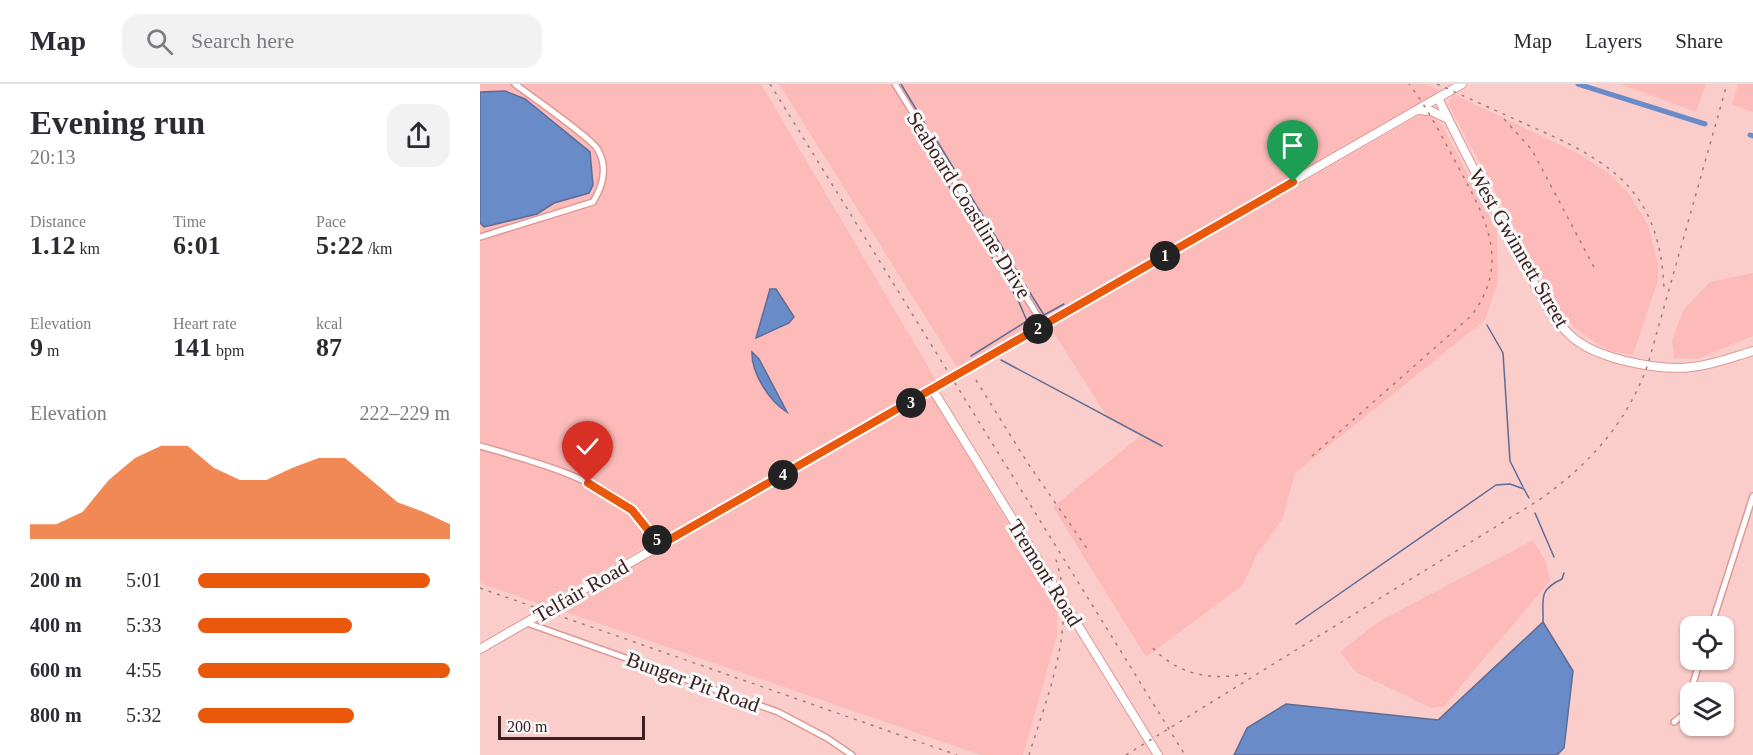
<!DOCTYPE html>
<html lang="en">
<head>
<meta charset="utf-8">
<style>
	:root { --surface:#fff; --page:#f2f2f3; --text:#2b2b33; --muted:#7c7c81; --line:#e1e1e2; --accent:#ea580c }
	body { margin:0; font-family:Georgia,serif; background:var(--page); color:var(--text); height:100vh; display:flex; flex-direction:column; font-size:22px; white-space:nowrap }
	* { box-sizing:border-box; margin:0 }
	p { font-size:20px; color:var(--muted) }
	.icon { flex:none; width:33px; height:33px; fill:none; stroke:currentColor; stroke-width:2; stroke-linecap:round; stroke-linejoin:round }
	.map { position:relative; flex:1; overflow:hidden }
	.drawer { display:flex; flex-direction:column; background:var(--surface); width:480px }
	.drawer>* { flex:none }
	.buttons { position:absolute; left:1200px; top:532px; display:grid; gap:12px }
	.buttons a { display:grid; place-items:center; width:54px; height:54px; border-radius:12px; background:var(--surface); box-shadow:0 2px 4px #0004; font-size:30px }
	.scale { position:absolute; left:18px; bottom:15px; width:147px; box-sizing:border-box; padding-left:6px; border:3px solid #3c2020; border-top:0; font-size:16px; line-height:21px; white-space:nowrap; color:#3c2020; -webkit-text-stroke:4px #fafafa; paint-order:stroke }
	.pin { position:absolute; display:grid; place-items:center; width:51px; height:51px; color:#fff; margin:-62px -26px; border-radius:50% 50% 50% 0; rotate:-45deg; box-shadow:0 0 6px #0007 }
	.pin .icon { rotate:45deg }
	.km { position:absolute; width:30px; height:30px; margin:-15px; border-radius:50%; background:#222; color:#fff; font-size:16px; line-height:30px; text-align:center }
	.round { display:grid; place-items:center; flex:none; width:63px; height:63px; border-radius:18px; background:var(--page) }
	.overview { display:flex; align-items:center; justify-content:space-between; height:102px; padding:0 30px }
	h1 { font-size:33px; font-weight:800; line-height:45px }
	.metrics { display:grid; grid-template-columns:repeat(3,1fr); gap:9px; height:102px; padding:6px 30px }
	.metrics div { display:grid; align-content:center }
	.metrics b { font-size:26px; font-weight:800 }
	.metrics small { font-size:16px; font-weight:400 }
	.metrics p { font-size:16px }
	.chart { height:168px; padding:12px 30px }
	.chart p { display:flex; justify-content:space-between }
	.chart svg { width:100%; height:108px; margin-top:6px; fill:var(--accent); opacity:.7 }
	ul { padding:0 30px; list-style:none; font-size:20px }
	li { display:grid; grid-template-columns:96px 72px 1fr; align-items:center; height:45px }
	li i { height:15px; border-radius:8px; background:var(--accent) }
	header { display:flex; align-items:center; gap:36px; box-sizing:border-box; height:84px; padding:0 30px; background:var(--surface); border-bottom:2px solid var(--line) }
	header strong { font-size:28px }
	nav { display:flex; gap:33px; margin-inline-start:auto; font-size:21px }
	.search { width:420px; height:54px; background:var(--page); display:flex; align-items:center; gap:15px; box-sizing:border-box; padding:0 21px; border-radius:18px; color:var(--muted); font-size:22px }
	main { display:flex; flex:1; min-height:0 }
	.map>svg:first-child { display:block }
	.built { fill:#fcbbb9 }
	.water { fill:#698cc8; stroke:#5c6c96; stroke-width:1.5 }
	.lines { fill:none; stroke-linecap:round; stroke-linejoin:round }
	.stream { stroke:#5c6c96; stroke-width:1.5 }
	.canal { stroke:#698cc8; stroke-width:5 }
	.street-casing { stroke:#de9896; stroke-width:8 }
	.secondary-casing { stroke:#de9896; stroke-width:10 }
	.street { stroke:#fff; stroke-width:5 }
	.secondary { stroke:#fff; stroke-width:8 }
	.rail { stroke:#a27d7c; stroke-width:1.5; stroke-dasharray:3 6; stroke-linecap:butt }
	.route-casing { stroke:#fff; stroke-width:12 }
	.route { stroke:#ea580c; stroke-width:8 }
	.labels { text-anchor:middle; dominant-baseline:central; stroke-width:6; stroke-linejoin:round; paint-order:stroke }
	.street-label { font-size:21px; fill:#3c2020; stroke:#fafafa }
</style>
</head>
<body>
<header>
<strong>Map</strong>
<div class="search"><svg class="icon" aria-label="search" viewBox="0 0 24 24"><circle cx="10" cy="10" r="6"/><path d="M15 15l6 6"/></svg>Search here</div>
<nav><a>Map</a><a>Layers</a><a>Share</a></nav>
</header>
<main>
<section class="drawer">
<div class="overview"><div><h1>Evening run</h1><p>20:13</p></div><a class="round"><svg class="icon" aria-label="share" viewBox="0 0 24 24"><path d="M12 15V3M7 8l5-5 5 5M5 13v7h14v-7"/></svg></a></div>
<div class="metrics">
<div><p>Distance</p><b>1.12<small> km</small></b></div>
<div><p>Time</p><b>6:01</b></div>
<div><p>Pace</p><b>5:22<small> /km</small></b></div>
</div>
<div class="metrics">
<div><p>Elevation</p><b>9<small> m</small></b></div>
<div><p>Heart rate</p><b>141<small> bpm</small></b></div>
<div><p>kcal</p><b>87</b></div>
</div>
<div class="chart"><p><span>Elevation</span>222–229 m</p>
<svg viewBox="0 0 160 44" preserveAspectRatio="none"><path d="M0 44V38L10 38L20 33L30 20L40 11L50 6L60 6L70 15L80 20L90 20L100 15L110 11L120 11L130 20L140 29L150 33L160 38V44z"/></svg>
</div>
<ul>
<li><b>200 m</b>5:01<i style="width:92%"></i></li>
<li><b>400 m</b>5:33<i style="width:61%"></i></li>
<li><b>600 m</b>4:55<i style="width:100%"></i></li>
<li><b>800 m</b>5:32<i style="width:62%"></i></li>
</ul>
</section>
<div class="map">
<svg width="1273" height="671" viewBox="0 0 1273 671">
	<rect width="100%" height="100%" fill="#facdcb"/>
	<g class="built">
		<polygon points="0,0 281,0 456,296 63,521 0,499"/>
		<polygon points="299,0 946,0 963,8 478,285"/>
		<polygon points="1140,0 1226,0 1216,28"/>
		<polygon points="1258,0 1273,0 1273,28 1252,21"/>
		<polygon points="973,10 1099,70 1132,92 1149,110 1168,141 1178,180 1178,196 1153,271 1130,267 1114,258 1095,244 1079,226 968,20"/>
		<polygon points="941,30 953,31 962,41 1017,147 1018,197 1005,236 815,389 802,436 776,472 763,501 666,573 573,423 660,352 628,334 570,243"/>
		<polygon points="1273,189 1273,252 1217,275 1194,274 1192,256 1204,225 1230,198"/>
		<polygon points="452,310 568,507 577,530 577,551 543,671 501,671 77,525"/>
		<polygon points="1053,456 1066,478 1070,497 964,622 951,624 876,588 860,568 898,538"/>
	</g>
	<g class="water">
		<polygon points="25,7 45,15 110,68 113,101 109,109 74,119 57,130 4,143 0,139 0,8"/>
		<polygon points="290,205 296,205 314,233 309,239 276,254"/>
		<path d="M272,268l7,7 28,53c-17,-10 -36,-39 -35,-60z"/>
		<polygon points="1063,538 1093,587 1084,664 1077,671 754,671 767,644 806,620 958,636"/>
	</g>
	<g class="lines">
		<g class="stream">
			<polyline points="421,0 445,40"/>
			<polyline points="426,34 435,48"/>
			<polyline points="454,52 474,85"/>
			<polyline points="444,61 494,144"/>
			<polyline points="482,98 536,186"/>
			<polyline points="545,201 564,231 584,220"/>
			<polyline points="1007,241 1023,269 1030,377 1043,403"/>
			<polyline points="491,272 547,237 538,216 501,155"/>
			<polyline points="521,276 682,362"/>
			<polyline points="1055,429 1074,473"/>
			<path d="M1063,538c1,-23 -6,-31 19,-43l2,-6"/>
			<polyline points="816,540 1016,401 1030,400 1044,405 1049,414"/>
		</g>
		<g class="canal">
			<polyline points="1098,0 1225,40"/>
			<polyline points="1270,51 1273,52"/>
		</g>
		<defs>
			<g id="street">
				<polyline points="415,0 564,242"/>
				<path d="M0,153l113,-35c10,-16 15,-34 5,-52 -5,-11 -69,-55 -83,-66"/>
				<path d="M0,362c52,15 108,29 151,63 12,9 20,24 29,36"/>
				<polyline points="47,539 298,628 347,654 372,671"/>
				<polyline points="1231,543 1273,412"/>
				<polyline points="1194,638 1204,630 1220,576"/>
			</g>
			<g id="secondary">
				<path d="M958,14c23,48 48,95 73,141 16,30 36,75 60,97 25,23 87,35 121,31 21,-2 41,-10 61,-16"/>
				<polyline points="938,26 951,27 966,34"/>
				<polyline points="453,306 678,671"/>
				<polyline points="0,565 982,0"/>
			</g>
		</defs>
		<use href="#street" class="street-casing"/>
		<use href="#secondary" class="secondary-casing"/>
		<use href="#street" class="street"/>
		<use href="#secondary" class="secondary"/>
		<g class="rail">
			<polyline points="290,0 705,671"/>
			<path d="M957,0c31,14 62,28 93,42 83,36 131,66 134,165"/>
			<polyline points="1024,35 1052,66 1116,187"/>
			<polyline points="496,296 547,378 608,466"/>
			<path d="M832,372l159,-140c43,-56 11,-104 -17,-157 -14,-26 -27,-52 -45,-75"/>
			<polyline points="0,504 477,671"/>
			<path d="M673,564c26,28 63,34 99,24"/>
			<path d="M549,671c20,-65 50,-133 25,-201"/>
			<path d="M646,671l413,-255c51,-36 88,-77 109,-136l79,-280"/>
		</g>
	</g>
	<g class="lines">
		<defs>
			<polyline id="route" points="108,399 152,426 180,461 813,98"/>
		</defs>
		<use href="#route" class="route-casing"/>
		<use href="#route" class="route"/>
	</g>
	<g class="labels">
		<g class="street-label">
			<text transform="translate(489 121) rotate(58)">Seaboard Coastline Drive</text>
			<text transform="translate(1039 164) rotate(60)">West Gwinnett Street</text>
			<text transform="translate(565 489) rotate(58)">Tremont Road</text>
			<text transform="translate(101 507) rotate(-30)">Telfair Road</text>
			<text transform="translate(213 598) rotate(20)">Bunger Pit Road</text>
		</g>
	</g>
</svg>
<div class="buttons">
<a><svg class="icon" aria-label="locate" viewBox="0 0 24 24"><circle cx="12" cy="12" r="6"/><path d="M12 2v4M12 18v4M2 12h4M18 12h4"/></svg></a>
<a><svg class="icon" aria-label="layers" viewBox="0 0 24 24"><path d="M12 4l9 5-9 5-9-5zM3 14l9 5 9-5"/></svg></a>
</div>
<div class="scale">200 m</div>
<div class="pin" style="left:813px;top:98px;background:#1e9e55"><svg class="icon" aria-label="arrive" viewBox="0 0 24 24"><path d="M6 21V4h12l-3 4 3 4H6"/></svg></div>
<div class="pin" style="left:108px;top:399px;background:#d93025"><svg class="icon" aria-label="check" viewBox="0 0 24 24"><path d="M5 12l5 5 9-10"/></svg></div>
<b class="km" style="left:685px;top:172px">1</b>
<b class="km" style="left:558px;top:245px">2</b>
<b class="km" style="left:431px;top:319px">3</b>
<b class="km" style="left:303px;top:391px">4</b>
<b class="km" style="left:177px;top:456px">5</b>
</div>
</main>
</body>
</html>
